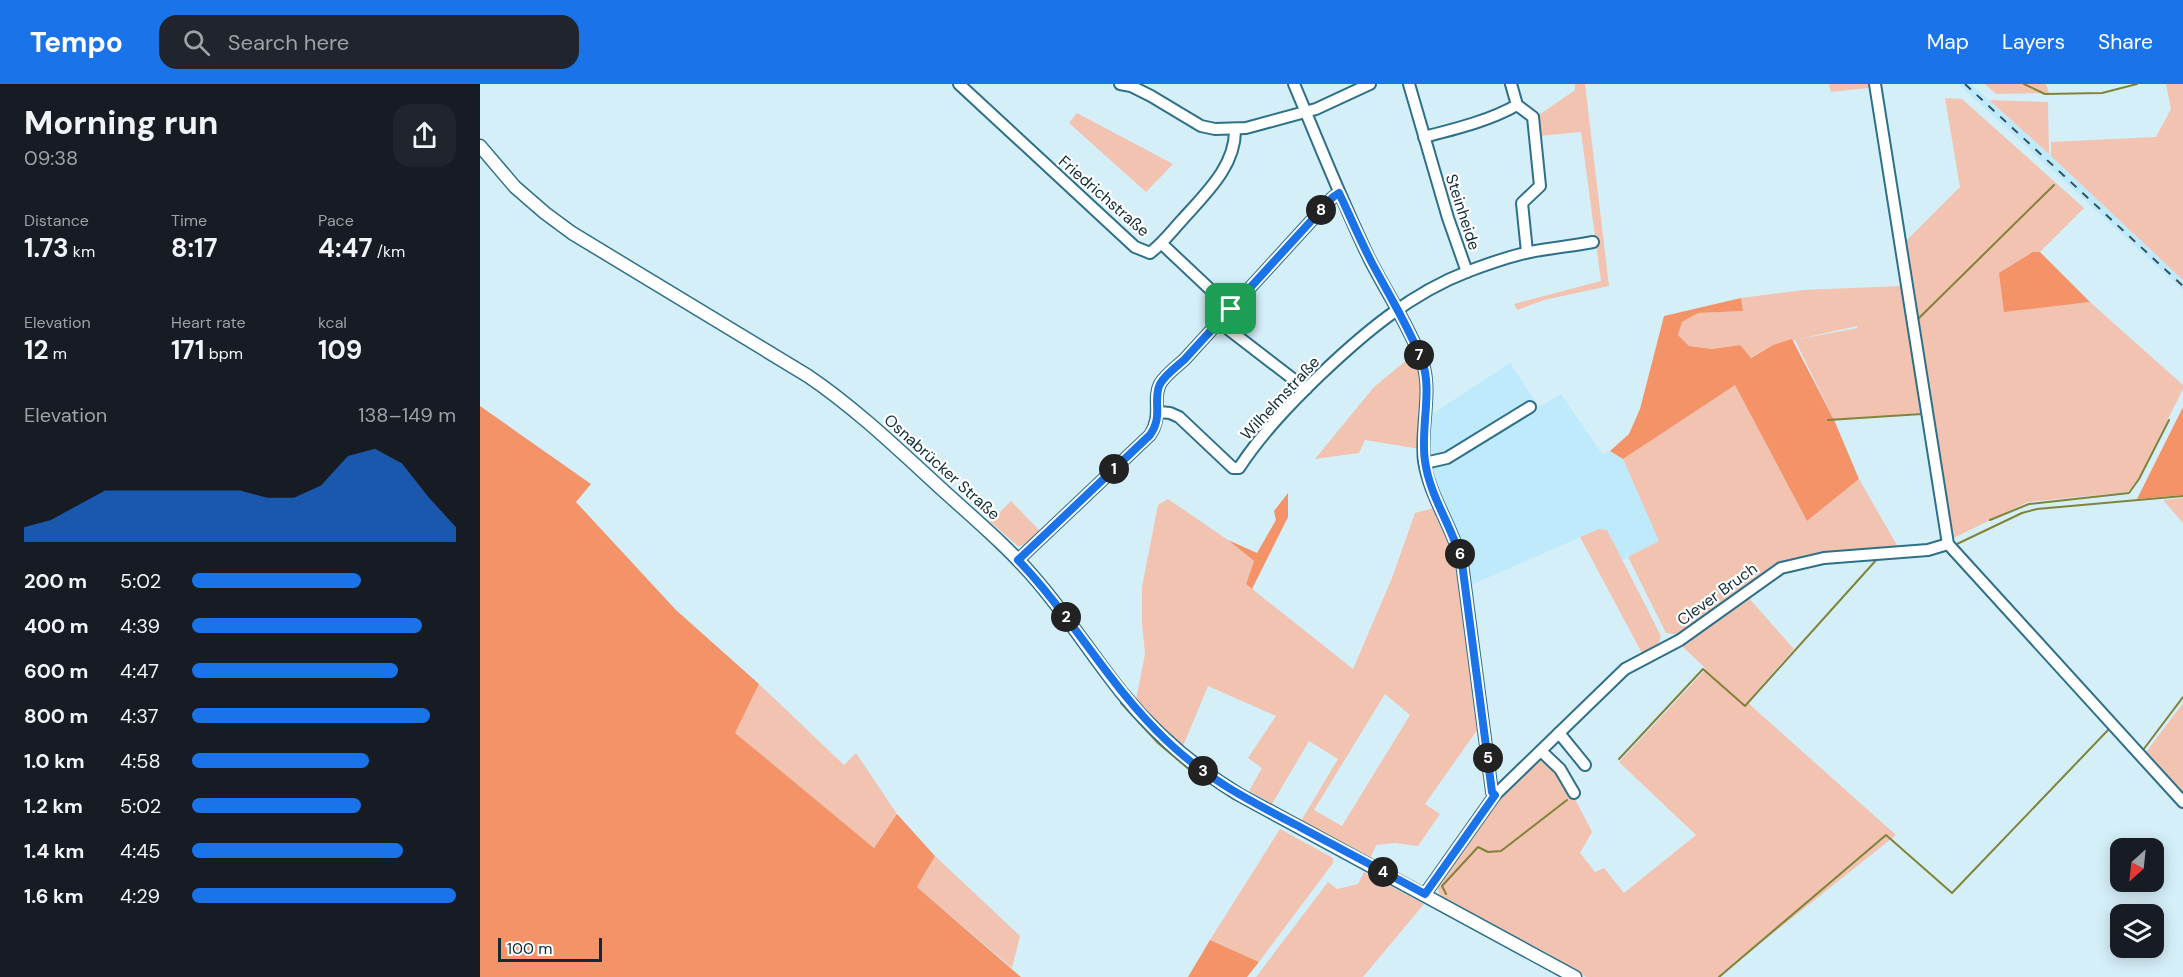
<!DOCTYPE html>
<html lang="en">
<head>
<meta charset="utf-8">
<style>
	:root { --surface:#171b24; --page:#20242c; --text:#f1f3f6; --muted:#9ea1a6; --accent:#1a73e8 }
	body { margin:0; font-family:"DM Sans",sans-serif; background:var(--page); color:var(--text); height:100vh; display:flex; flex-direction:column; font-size:22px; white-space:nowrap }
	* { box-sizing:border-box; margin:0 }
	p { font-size:20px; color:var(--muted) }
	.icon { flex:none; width:33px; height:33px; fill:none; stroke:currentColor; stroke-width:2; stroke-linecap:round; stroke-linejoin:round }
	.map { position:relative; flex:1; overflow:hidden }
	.side { display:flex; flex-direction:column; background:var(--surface); width:480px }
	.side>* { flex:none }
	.needle { width:39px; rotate:207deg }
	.buttons { position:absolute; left:1630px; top:754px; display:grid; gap:12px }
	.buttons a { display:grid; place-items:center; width:54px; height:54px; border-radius:12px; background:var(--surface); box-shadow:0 3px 15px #0003; font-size:30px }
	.scale { position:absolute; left:18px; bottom:15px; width:104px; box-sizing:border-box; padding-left:6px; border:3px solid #0f2b35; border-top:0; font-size:16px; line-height:21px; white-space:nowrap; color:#0f2b35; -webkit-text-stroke:4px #fff; paint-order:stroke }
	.pin { position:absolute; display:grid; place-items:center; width:51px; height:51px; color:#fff; margin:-26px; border-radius:12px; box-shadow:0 3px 9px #0006 }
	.km { position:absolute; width:30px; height:30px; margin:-15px; border-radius:50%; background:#222; color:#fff; font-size:16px; line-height:30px; text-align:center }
	.round { display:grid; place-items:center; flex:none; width:63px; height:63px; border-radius:18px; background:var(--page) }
	.headline { display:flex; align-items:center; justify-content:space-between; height:102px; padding:0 24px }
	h1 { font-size:33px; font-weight:700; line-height:45px }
	.stats { display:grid; grid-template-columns:repeat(3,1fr); gap:9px; height:102px; padding:6px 24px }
	.stats div { display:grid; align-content:center }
	.stats b { font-size:26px; font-weight:700 }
	.stats small { font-size:16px; font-weight:400 }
	.stats p { font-size:16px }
	.chart { height:168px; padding:12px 24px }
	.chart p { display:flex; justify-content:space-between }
	.chart svg { width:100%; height:108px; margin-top:6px; fill:var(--accent); opacity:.7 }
	ul { padding:0 24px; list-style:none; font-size:20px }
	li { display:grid; grid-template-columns:96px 72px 1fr; align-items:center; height:45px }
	li i { height:15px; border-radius:8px; background:var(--accent) }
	header { display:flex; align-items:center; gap:36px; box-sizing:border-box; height:84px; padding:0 30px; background:var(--accent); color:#fff }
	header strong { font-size:28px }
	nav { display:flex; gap:33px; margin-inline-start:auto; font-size:21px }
	.search { width:420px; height:54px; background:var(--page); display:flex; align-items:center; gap:15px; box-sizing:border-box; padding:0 21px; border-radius:18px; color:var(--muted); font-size:22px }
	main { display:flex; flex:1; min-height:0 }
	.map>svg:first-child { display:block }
	.built { fill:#beeafc }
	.green { fill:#f1c3b0; fill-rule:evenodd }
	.forest { fill:#f49368 }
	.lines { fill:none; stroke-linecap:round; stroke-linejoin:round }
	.stream { stroke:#828338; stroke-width:2 }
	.minor-casing { stroke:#2d7088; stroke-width:14 }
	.major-casing { stroke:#2d7088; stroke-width:15 }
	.minor { stroke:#fff; stroke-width:10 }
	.major { stroke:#fff; stroke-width:12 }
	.rail { stroke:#334f59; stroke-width:2; stroke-dasharray:8 8; stroke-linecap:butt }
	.route-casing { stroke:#fff; stroke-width:12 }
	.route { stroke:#1a73e8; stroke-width:8 }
	.labels { text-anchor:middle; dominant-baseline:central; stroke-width:4.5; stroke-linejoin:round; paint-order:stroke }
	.street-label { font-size:16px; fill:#0f2b35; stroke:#fff }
</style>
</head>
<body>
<header>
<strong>Tempo</strong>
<div class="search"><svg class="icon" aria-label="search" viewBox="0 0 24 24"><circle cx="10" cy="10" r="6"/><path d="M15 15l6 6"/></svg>Search here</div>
<nav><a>Map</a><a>Layers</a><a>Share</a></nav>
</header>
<main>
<section class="side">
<div class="headline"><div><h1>Morning run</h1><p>09:38</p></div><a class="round"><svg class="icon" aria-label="share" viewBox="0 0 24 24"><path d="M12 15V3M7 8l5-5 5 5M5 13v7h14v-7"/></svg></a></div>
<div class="stats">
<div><p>Distance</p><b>1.73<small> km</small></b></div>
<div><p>Time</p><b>8:17</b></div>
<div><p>Pace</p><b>4:47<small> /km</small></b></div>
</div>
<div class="stats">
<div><p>Elevation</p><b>12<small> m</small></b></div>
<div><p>Heart rate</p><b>171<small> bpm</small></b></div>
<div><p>kcal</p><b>109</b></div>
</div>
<div class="chart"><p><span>Elevation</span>138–149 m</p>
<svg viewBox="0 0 160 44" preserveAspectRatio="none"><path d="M0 44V38L10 35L20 29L30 23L40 23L50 23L60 23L70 23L80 23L90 26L100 26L110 21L120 9L130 6L140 12L150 26L160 38V44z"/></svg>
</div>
<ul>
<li><b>200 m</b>5:02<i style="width:64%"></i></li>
<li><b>400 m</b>4:39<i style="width:87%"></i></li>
<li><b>600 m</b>4:47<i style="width:78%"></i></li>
<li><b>800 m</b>4:37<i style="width:90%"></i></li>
<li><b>1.0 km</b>4:58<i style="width:67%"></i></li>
<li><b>1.2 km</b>5:02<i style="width:64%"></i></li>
<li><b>1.4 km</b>4:45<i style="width:80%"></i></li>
<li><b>1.6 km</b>4:29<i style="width:100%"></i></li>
</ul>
</section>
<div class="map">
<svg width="1703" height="893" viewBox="0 0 1703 893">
	<rect width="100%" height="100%" fill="#d5eff9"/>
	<g class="built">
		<polygon points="1478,0 1491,0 1571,72 1703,196 1703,206"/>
		<polygon points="1030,279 1059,323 1081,310 1122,370 1130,367 1143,375 1180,457 1142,476 1127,446 1119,445 991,501 979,454 966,426 948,380 949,332"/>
	</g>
	<g class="green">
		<polygon points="1095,0 1105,0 1129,202 1064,216 1037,226 1034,220 1121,197 1101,48 1059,52 1056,33 1095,6"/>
		<polygon points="1349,0 1391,0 1388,4 1351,8"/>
		<polygon points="1505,0 1566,0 1569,9 1516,10"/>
		<polygon points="1686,0 1703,0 1703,196 1571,72 1571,58 1676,53 1691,25"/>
		<polygon points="1465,14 1482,15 1604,124 1560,168 1553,168 1524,227 1610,218 1703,301 1703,305 1658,395 1648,408 1548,418 1471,455 1424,159 1480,103"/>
		<polygon points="1509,16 1568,18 1569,70"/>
		<polygon points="597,29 693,80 666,108 589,39"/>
		<polygon points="1421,202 1442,329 1354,336 1315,256 1377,244 1377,242 1293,261 1270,274 1260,261 1232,265 1209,262 1198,251 1202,238 1218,229 1262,227 1261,214 1324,206"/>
		<path d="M934,270c12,26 6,67 6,95l-55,-9 -6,13 -44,6 59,-72z"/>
		<polygon points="1255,300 1327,437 1379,395 1418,463 1357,468 1301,479 1293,483 1199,551 1186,549 1148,473 1179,457 1143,375"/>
		<polygon points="1703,414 1703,439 1683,416"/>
		<path d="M688,415l60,41 26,21 -8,23 107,85 39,-91 23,-65 19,-5 22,54 24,164 -55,78 15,10 -22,32 -23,-3 -19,2 -5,12 -70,-36 37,-62 -29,-18 -37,63 -23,-13 13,-23 -14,-10 28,-42 -68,-30 -25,60 -13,-10 -34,-36 9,-46 -3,-31v-36l16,-82zM905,610l25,21 -68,111 -28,-16z"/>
		<polygon points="531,417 561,448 547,461 538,462 510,438"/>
		<polygon points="1119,445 1127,446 1181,552 1178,563 1163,571 1100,453"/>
		<path d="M1268,513l46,52 -47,53 149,133 -178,142h-132l-37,-23 -105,-55c-7,-7 -7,-10 -4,-19l50,-71 50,-49 6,-1c20,21 33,47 46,73l-12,21 15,19 9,-4 20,25 72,-58 -77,-73 87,-93 -24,-23z"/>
		<polygon points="279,600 364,681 376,669 417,730 394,764 254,649"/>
		<polygon points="1703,619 1703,715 1664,671"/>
		<polygon points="800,745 853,774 853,779 779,878 730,856"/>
		<polygon points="455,772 540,852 532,884 437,803"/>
		<polygon points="884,788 944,820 883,893 776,893 848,798 857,805 878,800"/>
	</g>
	<g class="forest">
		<polygon points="1553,168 1560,168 1610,218 1524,228 1519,189"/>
		<polygon points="1261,214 1263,227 1218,229 1202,238 1198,251 1209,262 1232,265 1260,261 1271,274 1293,261 1312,255 1355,338 1379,395 1327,437 1255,301 1143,375 1130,367 1149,350 1160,325 1184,232"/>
		<polygon points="0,322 111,400 96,418 196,526 279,600 255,649 394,764 417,730 455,772 437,803 541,893 0,893"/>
		<polygon points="1703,323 1703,411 1657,415"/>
		<polygon points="808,409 808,433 772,505 766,500 774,477 748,456 777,469 796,436 794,427"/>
		<polygon points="730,856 779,878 767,893 708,893"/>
	</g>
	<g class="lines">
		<g class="stream">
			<polyline points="1544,0 1565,10 1622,9 1657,0"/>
			<polyline points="42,117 72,142"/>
			<polyline points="97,159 233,241"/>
			<polyline points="1437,236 1574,101"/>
			<polyline points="1348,336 1442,330"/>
			<polyline points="1510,436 1549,420 1649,409 1659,395 1689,336"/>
			<polyline points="494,442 520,467"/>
			<polyline points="1477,460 1542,429 1557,425 1703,412"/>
			<polyline points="641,619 678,659 711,687"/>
			<polyline points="1663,666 1703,613"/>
			<polyline points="1139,675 1223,585 1265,622 1398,474"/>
			<polyline points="966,810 962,802 998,763 1008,768 1021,767 1087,716"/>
			<polyline points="1239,893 1406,751 1472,809 1629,645 1655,673"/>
		</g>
		<defs>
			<g id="minor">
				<path d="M479,0l176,163 15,6c13,-10 21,-21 32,-33 23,-26 54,-54 53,-91"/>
				<polyline points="640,0 651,2 671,12 721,42 735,45 766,44 836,25 890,0"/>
				<path d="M814,0c25,59 48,118 76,176 17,33 39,66 52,101 11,29 -2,69 2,100 6,37 29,66 38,102l30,229 3,3"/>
				<polyline points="929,0 968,134 987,188"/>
				<polyline points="1031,0 1037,21 1053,33 1060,102 1042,119 1047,168"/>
				<polyline points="1395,0 1468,460 1703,718"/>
				<path d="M944,53c31,-8 65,-16 93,-32"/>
				<polyline points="682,160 751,225"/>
				<polyline points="739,238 826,305"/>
				<path d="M679,328l11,1 9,4 54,51h6c23,-35 51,-64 81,-93 44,-42 91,-82 149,-104 19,-7 40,-15 61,-19 20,-4 42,-6 63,-10"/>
				<polyline points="945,379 967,374 1050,323"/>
				<path d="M538,476l132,-125c13,-20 2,-35 10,-51 5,-9 16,-17 24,-24l149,-163 6,-4"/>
				<polyline points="1079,649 1105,681"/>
				<polyline points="1061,667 1080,685 1094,709"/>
				<polyline points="945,810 1015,711 1145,585 1200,556 1301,484 1344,474 1448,466 1468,460"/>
			</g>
			<path id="major" d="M0,62l35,41 30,26 27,20 236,143c50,34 93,76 138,117 31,28 64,56 91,88 31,36 56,76 85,112 33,41 72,74 116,101l337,183"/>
		</defs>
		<use href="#minor" class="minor-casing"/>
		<use href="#major" class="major-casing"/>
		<use href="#minor" class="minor"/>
		<use href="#major" class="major"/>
		<polyline class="rail" points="1485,0 1703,202"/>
	</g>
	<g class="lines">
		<defs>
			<path id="route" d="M859,109c11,23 21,47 33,70 17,32 37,64 50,98 11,29 -2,68 3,100 5,37 28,66 37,102l30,229 3,3 -70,99c-42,-23 -84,-45 -125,-67 -48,-25 -95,-49 -134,-87 -57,-54 -94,-124 -148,-180l132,-125c14,-20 2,-35 10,-51 5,-9 16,-17 24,-24l149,-163z"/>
		</defs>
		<use href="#route" class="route-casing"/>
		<use href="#route" class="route"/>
	</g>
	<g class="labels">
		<g class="street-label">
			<text transform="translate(624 112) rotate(41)">Friedrichstraße</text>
			<text transform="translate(983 128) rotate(72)">Steinheide</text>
			<text transform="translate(800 314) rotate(-47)">Wilhelmstraße</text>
			<text transform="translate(462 383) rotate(42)">Osnabrücker Straße</text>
			<text transform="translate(1237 510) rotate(-36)">Clever Bruch</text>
		</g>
	</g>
</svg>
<div class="buttons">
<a><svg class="needle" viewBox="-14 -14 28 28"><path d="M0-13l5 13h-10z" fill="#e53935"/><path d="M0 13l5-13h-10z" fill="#9ea1a6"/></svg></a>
<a><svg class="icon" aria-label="layers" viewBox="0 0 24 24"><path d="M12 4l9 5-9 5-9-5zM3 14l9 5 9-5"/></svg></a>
</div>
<div class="scale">100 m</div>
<div class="pin" style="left:751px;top:225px;background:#1e9e55"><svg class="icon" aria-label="arrive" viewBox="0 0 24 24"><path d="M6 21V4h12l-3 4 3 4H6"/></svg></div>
<b class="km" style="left:634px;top:385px">1</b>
<b class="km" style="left:586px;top:533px">2</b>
<b class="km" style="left:723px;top:687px">3</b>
<b class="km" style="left:903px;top:788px">4</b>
<b class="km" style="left:1008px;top:674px">5</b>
<b class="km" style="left:980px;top:470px">6</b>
<b class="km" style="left:939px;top:271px">7</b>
<b class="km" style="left:841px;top:126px">8</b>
</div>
</main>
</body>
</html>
